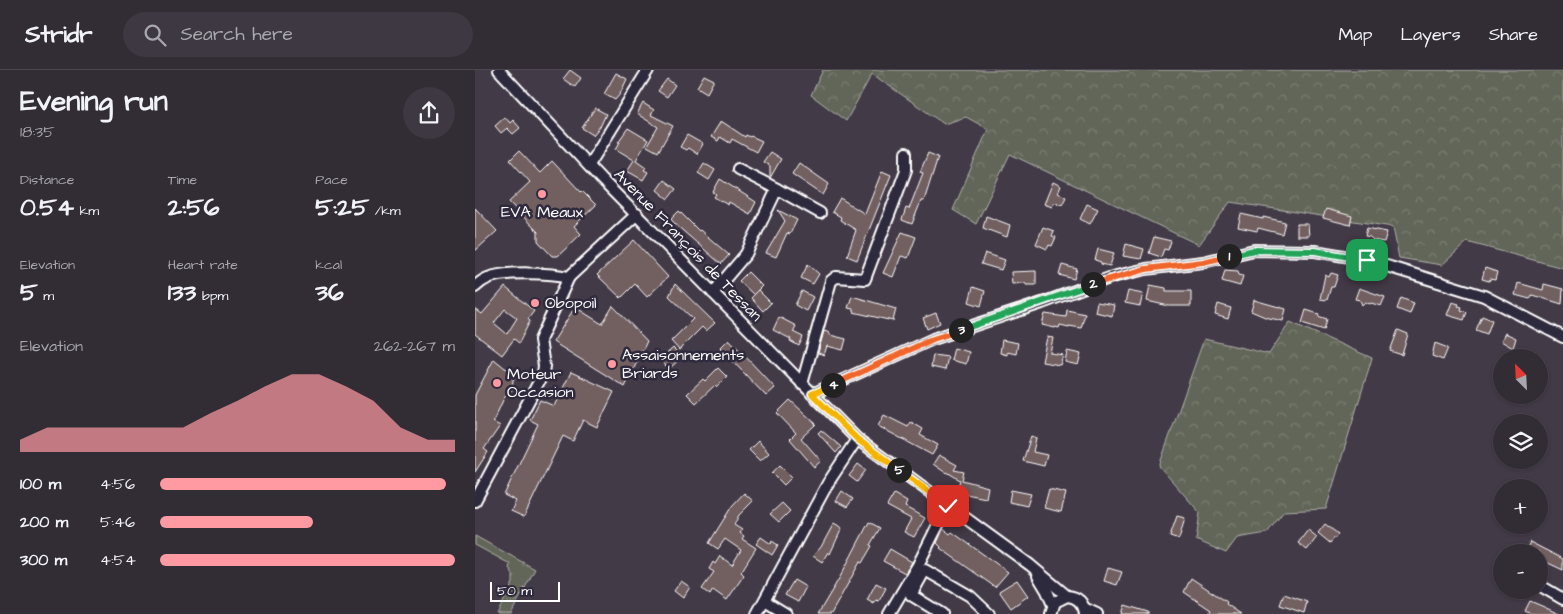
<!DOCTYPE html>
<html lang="en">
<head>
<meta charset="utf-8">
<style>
	:root { --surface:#322c35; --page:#3d3841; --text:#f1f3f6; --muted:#a8a7ad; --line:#4d4850; --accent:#ff9aa2 }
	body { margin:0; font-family:"Architects Daughter",sans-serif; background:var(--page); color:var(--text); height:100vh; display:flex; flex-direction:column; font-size:19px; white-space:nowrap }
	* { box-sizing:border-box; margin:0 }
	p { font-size:16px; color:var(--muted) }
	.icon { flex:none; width:28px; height:28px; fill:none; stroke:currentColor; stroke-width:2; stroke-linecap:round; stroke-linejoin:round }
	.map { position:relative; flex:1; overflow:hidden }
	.details { display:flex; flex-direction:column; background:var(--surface); width:475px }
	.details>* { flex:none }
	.needle { width:32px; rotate:336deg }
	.fabs { position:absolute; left:1018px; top:279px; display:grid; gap:10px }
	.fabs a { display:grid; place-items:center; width:55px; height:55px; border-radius:50%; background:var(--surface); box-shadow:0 1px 4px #0004,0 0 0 1px var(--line); font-size:25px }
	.scale { position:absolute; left:15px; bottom:12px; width:70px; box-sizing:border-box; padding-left:5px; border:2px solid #fff; border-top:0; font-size:14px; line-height:18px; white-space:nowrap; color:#fff; -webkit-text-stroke:4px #2f2a3d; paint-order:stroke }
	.pin { position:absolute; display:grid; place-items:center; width:42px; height:42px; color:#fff; margin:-21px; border-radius:10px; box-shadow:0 2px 8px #0006 }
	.km { position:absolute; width:25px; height:25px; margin:-12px; border-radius:50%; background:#222; color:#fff; font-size:14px; line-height:25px; text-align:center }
	.round { display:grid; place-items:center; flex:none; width:52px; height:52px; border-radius:26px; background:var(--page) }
	.overview { display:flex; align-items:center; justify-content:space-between; height:85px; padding:0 20px }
	h1 { font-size:28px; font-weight:700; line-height:38px }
	.stats { display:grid; grid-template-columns:repeat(3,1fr); gap:8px; height:85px; padding:5px 20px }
	.stats div { display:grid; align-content:center }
	.stats b { font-size:25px; font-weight:700 }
	.stats small { font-size:14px; font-weight:400 }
	.stats p { font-size:14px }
	.chart { height:140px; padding:10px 20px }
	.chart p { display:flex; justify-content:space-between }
	.chart svg { width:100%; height:90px; margin-top:5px; fill:var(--accent); opacity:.7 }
	ul { padding:0 20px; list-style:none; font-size:16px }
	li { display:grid; grid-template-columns:80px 60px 1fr; align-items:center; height:38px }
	li i { height:12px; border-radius:6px; background:var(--accent) }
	header { display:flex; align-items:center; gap:30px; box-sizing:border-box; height:70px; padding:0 25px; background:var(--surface); border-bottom:1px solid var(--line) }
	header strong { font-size:24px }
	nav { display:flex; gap:28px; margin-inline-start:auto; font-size:18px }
	.search { width:350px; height:45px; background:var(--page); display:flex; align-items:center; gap:12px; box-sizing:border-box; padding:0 18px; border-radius:28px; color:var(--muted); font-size:19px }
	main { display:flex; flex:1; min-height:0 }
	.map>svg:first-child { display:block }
	.grass { fill:url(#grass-tufts); stroke:#b0b2ac }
	.forest { fill:url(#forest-crowns); stroke:#b0b2ac }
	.building { fill:#725e5f; stroke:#fff; fill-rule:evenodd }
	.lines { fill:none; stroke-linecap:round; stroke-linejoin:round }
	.minor-casing { stroke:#fff; stroke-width:14 }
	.minor { stroke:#2f2a3d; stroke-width:10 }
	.split-1-casing { stroke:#fff; stroke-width:10 }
	.split-2-casing { stroke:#fff; stroke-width:10 }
	.split-3-casing { stroke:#fff; stroke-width:10 }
	.split-4-casing { stroke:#fff; stroke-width:10 }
	.split-5-casing { stroke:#fff; stroke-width:10 }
	.split-6-casing { stroke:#fff; stroke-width:10 }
	.split-1 { stroke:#22a559; stroke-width:6 }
	.split-2 { stroke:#f0652b; stroke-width:6 }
	.split-3 { stroke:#22a559; stroke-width:6 }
	.split-4 { stroke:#f0652b; stroke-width:6 }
	.split-5 { stroke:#f5b400; stroke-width:6 }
	.split-6 { stroke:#f5b400; stroke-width:6 }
	.poi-dot { fill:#ff9aa2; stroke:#2f2a3d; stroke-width:2 }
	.labels { text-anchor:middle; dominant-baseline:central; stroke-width:5; stroke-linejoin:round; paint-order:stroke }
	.poi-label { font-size:16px; fill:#fff; stroke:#2f2a3d; text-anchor:start }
	.street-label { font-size:16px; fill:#fff; stroke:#2f2a3d }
</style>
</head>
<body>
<header>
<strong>Stridr</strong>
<div class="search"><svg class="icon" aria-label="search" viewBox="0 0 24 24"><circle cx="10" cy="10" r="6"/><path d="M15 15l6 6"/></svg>Search here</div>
<nav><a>Map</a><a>Layers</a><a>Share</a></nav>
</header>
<main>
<section class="details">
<div class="overview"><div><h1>Evening run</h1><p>18:35</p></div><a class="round"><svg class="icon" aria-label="share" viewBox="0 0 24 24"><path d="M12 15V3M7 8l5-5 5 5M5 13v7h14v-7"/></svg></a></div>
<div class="stats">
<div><p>Distance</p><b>0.54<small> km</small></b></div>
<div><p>Time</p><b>2:56</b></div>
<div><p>Pace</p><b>5:25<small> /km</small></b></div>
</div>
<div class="stats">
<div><p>Elevation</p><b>5<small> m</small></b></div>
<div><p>Heart rate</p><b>133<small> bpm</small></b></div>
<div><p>kcal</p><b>36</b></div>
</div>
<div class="chart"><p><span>Elevation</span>262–267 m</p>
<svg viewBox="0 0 160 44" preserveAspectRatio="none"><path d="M0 44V38L10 32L20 32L30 32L40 32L50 32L60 32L70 25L80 19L90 12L100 6L110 6L120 12L130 19L140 32L150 38L160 38V44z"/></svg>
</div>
<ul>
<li><b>100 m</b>4:56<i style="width:97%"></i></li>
<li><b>200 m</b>5:46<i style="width:52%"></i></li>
<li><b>300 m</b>4:54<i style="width:100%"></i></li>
</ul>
</section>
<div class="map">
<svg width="1088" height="544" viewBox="0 0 1088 544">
	<defs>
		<pattern id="grass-tufts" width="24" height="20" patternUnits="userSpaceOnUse" patternTransform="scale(1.25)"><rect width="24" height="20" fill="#626658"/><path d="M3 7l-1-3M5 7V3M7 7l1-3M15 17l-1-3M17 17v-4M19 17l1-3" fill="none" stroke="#7a7d71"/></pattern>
		<pattern id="forest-crowns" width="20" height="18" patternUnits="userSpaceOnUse" patternTransform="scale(1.25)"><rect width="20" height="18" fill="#626658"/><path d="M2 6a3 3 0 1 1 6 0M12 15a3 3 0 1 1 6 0" fill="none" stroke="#7a7d71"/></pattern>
	</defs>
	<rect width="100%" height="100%" fill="#433a47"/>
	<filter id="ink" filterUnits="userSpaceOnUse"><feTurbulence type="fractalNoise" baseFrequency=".02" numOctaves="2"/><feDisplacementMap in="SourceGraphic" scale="10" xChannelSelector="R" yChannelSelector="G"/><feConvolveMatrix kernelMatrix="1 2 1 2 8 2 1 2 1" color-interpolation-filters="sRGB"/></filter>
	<g filter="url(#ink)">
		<polygon class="grass" points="0,466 60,499 36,544 22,544 38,513 38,504 34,498 35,494 0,475"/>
		<g class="forest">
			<polygon points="348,0 1088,0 1088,198 992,172 967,195 924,188 918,157 755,132 724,175 535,84 501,154 478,140 513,59 491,47 469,54 397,4 371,51 336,25"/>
			<polygon points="815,252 897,288 851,439 809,441 792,463 762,468 751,483 721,470 725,443 684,396 729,269 794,284"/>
		</g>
		<g class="building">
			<polygon points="95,0 106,8 100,17 88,9"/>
			<polygon points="141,3 152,9 145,24 140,30 129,24"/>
			<polygon points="229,5 239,10 232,23 222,17"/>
			<polygon points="192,9 200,15 192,27 183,21"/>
			<polygon points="168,33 179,40 176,45 198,56 183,82 172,76 183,57 162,44"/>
			<polygon points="120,38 131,44 126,55 118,65 107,58"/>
			<polygon points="30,47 35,53 38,50 45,58 38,64 32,58 26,63 20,56"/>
			<polygon points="246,51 270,67 271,65 275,67 276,66 287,71 281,82 257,69 255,73 245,67 243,71 236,67"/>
			<polygon points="153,58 173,70 161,90 171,97 169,100 173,102 168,110 152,101 159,90 141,79 145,72 143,72"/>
			<polygon points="212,65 228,74 222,84 213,78 211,80 205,77"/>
			<polygon points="44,81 65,103 77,91 106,122 107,121 121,135 99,156 106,164 83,186 77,186 63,171 63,162 34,132 55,112 35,90"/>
			<polygon points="295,82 306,89 295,108 295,96 288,92"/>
			<polygon points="453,83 463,87 449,131 446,131 437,154 427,150 431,138 434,139 448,103 445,102"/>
			<polygon points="229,93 240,100 234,110 223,103"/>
			<polygon points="324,93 354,114 348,125 317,104"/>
			<polygon points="407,101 416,105 382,190 372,186 381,160 365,150 366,147 357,142 365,128 390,144"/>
			<polygon points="245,109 281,132 275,144 254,132 253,135 239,127 241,124 238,122"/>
			<polygon points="189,110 201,119 193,129 182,120"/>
			<polygon points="578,112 586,116 583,123 591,127 587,135 579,132 577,137 569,134"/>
			<polygon points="612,134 623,139 615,154 605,149"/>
			<polygon points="0,138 22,161 0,181"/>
			<polygon points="851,139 877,146 875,155 848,148"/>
			<polygon points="303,140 322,150 315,164 312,163 301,187 291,183 310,151"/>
			<polygon points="204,141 224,161 225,160 254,185 246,194 199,153 196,149"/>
			<polygon points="766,144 788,149 788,147 810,152 807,164 783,158 782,161 763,157"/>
			<polygon points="511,146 535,155 532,167 508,158"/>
			<polygon points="822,154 833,154 834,166 822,166"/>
			<polygon points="568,157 579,161 577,166 581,167 577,176 574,175 572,179 561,174"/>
			<polygon points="892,158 912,162 909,172 898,170 895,167 890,166"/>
			<polygon points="427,162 441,167 433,188 426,186 418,207 408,203"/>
			<polygon points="679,167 696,171 693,180 689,179 686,187 674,183"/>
			<polygon points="159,170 193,207 172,227 160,214 146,228 122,205"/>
			<polygon points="651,174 669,179 666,189 648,186"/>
			<polygon points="623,179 639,183 635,196 626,194 626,192 620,190"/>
			<polygon points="510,183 530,190 526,200 506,194"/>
			<polygon points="333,194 344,204 338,214 326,208"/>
			<polygon points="587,195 602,199 599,209 584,205"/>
			<polygon points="1010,198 1022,202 1020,210 1015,209 1014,211 1007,209"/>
			<polygon points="750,200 763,201 764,205 768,206 765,216 747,211"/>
			<polygon points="561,201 561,215 551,215 551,213 537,214 536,202"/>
			<polygon points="273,202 287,216 279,224 283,220 296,233 288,241 276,228 279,225 264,211"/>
			<polygon points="856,203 863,205 859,217 856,217 852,230 845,229 850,205 854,207"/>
			<polygon points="1043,213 1068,220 1069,214 1088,219 1087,234 1057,225 1055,229 1040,225"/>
			<polygon points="200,214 240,253 231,261 227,257 204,280 196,271 218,249 194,226"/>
			<polygon points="675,215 691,218 691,221 716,221 716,236 694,236 672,231"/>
			<path d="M30,217l29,24 -6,8 2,2 -11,22 -5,-4 -12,16 -27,-21v-25l7,5zM30,239l12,9 -10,16 -13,-11z"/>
			<polygon points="498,217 510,221 506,236 494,232"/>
			<polygon points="884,218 910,227 906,236 896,233 895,234 890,232 887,235 885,230 880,229"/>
			<polygon points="327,221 338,227 331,241 320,235"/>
			<polygon points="653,221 668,224 665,236 650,233"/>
			<polygon points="377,226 421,239 418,251 378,242 378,239 373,238"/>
			<polygon points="926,228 939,233 935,244 922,239"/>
			<polygon points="779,230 811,239 808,251 790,247 776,241"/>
			<polygon points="622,232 639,235 637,246 620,242"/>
			<polygon points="977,232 984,234 983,236 987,237 986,240 992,242 989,250 972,245"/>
			<polygon points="743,234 756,238 753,249 740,245"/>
			<polygon points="138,236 172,271 150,317 78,272 100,237 127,254"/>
			<polygon points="592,240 610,244 606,258 594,256 594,257 585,255 584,258 580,257 580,258 567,255 570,244 591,247"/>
			<polygon points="831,240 844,244 843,246 852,249 849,260 827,253"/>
			<polygon points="461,243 465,253 452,259 448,248"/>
			<polygon points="1007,246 1017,250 1012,264 1001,260"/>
			<polygon points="304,247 321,256 318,262 328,267 324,276 315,271 316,269 298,260"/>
			<polygon points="923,260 933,264 927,285 915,281"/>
			<polygon points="349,261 355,263 355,265 371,269 368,280 352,276 349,285 343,283"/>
			<polygon points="1030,263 1041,268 1038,278 1026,271"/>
			<polygon points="572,267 578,268 575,283 588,285 585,295 567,292"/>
			<polygon points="254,269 300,318 291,326 245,278"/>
			<polygon points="527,270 543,273 541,284 532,282 532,285 525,283"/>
			<polygon points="960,273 973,278 968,290 957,286"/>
			<polygon points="198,278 207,287 194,299 185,290"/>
			<polygon points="479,278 494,282 491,294 476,290"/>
			<polygon points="592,281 606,284 603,295 590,292"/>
			<polygon points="458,285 473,287 470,300 456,297"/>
			<polygon points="19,289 30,298 43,303 38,310 37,320 29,328 18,352 25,356 9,379 13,382 0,402 0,325"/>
			<polygon points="243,298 252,307 242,317 240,315 221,333 212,324 228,309 230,311"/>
			<polygon points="96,302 139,322 122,357 108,350 98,371 88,366 49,447 36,441 41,431 29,425 63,354 55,350 65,330 79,336"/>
			<polygon points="315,330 341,354 326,368 346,391 339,397 315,369 321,363 302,343"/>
			<polygon points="409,345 433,357 436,352 448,359 445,365 463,375 457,385 403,356"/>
			<polygon points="346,360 366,377 361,383 343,363"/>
			<polygon points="556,366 561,368 558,382 572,385 569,396 548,391"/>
			<polygon points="283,371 294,383 285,391 274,380"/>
			<polygon points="464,385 482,395 479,400 489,402 487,410 513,417 511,428 481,422 485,410 472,402 471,403 458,394"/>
			<polygon points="383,394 391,400 382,412 374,406"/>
			<polygon points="305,395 317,407 309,415 297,403"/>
			<polygon points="574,419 591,423 586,442 569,438"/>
			<polygon points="536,420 556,424 552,436 534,432"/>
			<polygon points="367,421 378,429 372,437 361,431"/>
			<polygon points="269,423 278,431 264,445 259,455 267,460 265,463 269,466 267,469 281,478 266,502 269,505 252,530 238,520 235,525 227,519 239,502 234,499 238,492 240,494 245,486 257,495 266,480 250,469 243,479 234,473 257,436"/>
			<polygon points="419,424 432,432 430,437 450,448 439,467 429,462 436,449 412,436"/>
			<polygon points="307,433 315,441 304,452 295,444"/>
			<polygon points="702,446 710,448 704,469 695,466"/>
			<polygon points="394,452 405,458 395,475 397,476 387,493 385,492 356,544 343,544 365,507"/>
			<polygon points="359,453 367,458 355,484 353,482 347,492 338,486 346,477"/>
			<polygon points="850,454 863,464 855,473 843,463"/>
			<polygon points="468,459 475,464 477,462 533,502 520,517 465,478 466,477 462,473"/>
			<polygon points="833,460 842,467 832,480 823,473"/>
			<polygon points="286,467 296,474 297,471 303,475 297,485 281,474"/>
			<polygon points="1055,472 1088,489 1088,500 1069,491 1064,504 1064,482 1050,482"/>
			<polygon points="415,479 437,492 430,503 408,491"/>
			<polygon points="633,498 647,502 642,515 629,511"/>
			<polygon points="716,508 752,532 751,534 766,544 734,544 736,540 709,522"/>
			<polygon points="319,510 331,517 323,532 310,525"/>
			<polygon points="542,510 553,526 536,538 524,521"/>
			<polygon points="206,511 215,517 208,528 199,521"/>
			<polygon points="401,513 411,518 404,531 401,530 399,534 392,530"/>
			<polygon points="809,524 832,532 829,543 805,535"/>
			<polygon points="1055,531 1069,537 1084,544 1056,544 1050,541"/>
			<polygon points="650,535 673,542 673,544 647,544"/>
		</g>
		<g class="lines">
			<defs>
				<g id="minor">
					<polyline points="24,0 126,109 382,369 555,495 592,526"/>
					<polyline points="114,95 173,0"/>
					<polyline points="302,119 345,143"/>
					<path d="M0,217c4,-4 8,-7 13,-9 16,-7 64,-5 81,-1l68,-63"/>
					<polyline points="238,223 271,184 302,119 263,99"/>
					<polyline points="327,314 356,211 361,207 390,209 431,100 431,83"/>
					<polyline points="337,324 458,269 567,233 637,207 671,199 728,192 779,180 840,181 892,190 1009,226 1088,267"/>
					<polyline points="0,431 68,304 69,296 65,270 94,207"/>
					<polyline points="563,506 572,521 578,535"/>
					<polyline points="1064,515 1088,529"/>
					<polyline points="290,531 311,544"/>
					<polyline points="609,538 622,544"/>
					<polyline points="282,544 353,413 382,369"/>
					<polyline points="414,544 443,495 473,435"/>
					<polyline points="467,544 436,525 450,500 495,526 514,544"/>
					<path d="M576,544l4,-12 12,-6c11,1 17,7 18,18"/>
				</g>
			</defs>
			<use href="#minor" class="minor-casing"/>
			<use href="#minor" class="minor"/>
		</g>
	</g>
	<g class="lines" filter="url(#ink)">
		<defs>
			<polyline id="split-1" points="754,186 779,180 840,181 892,190"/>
			<polyline id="split-2" points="618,214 671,199 728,192 754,186"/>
			<polyline id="split-3" points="486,260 618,214"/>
			<polyline id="split-4" points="358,315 458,269 486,260"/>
			<polyline id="split-5" points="358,315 337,324 382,369 424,400"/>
			<polyline id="split-6" points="424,400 473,436"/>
		</defs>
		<use href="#split-1" class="split-1-casing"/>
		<use href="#split-2" class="split-2-casing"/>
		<use href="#split-3" class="split-3-casing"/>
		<use href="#split-4" class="split-4-casing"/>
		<use href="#split-5" class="split-5-casing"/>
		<use href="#split-6" class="split-6-casing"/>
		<use href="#split-1" class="split-1"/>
		<use href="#split-2" class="split-2"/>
		<use href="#split-3" class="split-3"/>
		<use href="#split-4" class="split-4"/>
		<use href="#split-5" class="split-5"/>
		<use href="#split-6" class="split-6"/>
	</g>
	<g class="poi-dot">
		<circle cx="67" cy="124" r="5"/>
		<circle cx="60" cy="233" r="5"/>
		<circle cx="137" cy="294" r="5"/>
		<circle cx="22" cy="313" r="5"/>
	</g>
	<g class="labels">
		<g class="poi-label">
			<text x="67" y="142" text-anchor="middle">EVA Meaux</text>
			<text x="70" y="233">Obopoil</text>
			<text x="147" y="285">Assaisonnements<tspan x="147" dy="18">Briards</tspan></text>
			<text x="32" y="304">Moteur<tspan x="32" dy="18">Occasion</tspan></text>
		</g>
		<g class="street-label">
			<text transform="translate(213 175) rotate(46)">Avenue François de Tessan</text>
		</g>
	</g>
</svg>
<div class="fabs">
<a><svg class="needle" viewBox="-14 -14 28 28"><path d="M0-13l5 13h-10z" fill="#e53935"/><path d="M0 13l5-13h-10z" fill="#a8a7ad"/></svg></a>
<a><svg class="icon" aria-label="layers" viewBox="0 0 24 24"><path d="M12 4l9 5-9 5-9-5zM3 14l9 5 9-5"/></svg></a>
<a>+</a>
<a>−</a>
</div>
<div class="scale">50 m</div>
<div class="pin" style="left:892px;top:190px;background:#1e9e55"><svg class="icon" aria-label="arrive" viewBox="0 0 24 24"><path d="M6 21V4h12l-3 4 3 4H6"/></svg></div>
<div class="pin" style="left:473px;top:436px;background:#d93025"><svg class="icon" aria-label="check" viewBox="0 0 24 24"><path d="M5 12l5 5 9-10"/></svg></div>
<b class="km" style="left:754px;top:186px">1</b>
<b class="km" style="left:618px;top:214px">2</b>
<b class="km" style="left:486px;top:260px">3</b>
<b class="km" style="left:358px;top:315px">4</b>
<b class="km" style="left:424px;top:400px">5</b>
</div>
</main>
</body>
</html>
